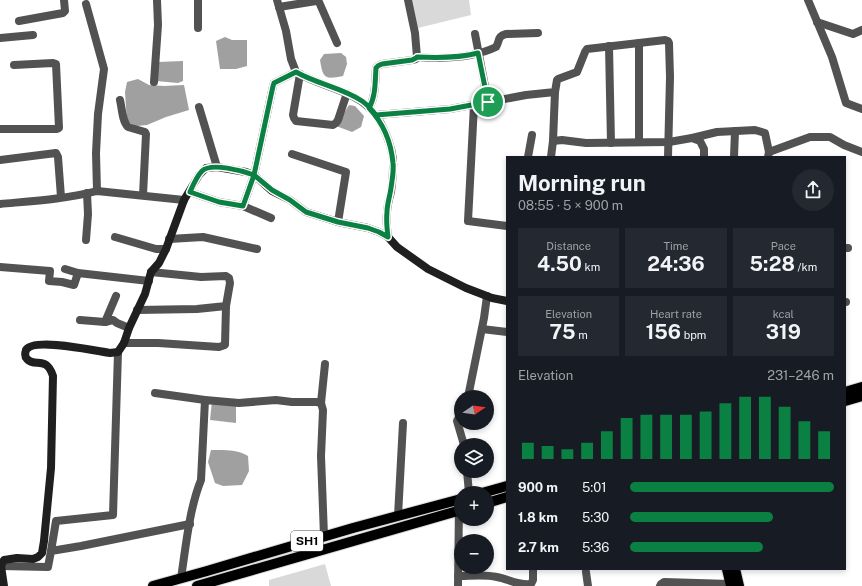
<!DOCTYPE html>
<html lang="en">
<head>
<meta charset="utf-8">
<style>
	:root { --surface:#171b24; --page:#242831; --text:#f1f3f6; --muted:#9ea1a6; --accent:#0b8043 }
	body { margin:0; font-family:"Public Sans",sans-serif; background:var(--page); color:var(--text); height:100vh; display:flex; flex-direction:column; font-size:15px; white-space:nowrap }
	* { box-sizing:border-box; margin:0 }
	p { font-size:13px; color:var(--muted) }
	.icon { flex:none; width:22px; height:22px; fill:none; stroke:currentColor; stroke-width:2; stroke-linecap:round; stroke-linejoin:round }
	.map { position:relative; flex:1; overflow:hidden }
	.panel { position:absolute; left:506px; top:156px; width:340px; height:414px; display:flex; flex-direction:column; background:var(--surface); border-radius:0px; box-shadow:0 2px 6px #0003 }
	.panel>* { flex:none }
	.needle { width:26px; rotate:77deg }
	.tools { position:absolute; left:454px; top:390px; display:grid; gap:8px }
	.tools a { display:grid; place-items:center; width:40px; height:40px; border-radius:50%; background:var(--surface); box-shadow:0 2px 6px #0003; font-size:20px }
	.pin { position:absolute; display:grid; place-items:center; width:34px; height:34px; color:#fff; margin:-17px; border:2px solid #fff; border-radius:50%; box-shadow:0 1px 4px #0007 }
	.round { display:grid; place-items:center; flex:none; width:42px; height:42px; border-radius:21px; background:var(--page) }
	.headline { display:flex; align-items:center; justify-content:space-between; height:68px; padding:0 12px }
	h1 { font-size:22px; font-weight:700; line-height:30px }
	.metrics { display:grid; grid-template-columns:repeat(3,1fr); gap:6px; height:68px; padding:4px 12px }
	.metrics div { display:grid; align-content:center; border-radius:0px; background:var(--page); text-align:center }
	.metrics b { font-size:20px; font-weight:700 }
	.metrics small { font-size:11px; font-weight:400 }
	.metrics p { font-size:11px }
	.chart { height:112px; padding:8px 12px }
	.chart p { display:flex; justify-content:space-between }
	.chart svg { width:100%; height:72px; margin-top:4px; stroke:var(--accent); stroke-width:6 }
	ul { padding:0 12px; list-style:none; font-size:13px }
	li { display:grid; grid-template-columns:64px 48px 1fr; align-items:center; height:30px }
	li i { height:10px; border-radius:5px; background:var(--accent) }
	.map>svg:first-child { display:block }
	.green { fill:#d9d9d9 }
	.water { fill:#a0a0a0 }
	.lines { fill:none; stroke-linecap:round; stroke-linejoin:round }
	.primary-casing { stroke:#dbdbdb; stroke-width:12 }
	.street { stroke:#525252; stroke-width:8 }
	.secondary { stroke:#1f1f1f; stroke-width:8 }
	.primary { stroke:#000; stroke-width:10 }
	.route-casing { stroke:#fff; stroke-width:8 }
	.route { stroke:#0b8043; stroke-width:5 }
	.labels { text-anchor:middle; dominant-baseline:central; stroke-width:3; stroke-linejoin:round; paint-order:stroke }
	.shield { fill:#fff; stroke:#4c4c4c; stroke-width:1 }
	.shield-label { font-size:12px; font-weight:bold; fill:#000 }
</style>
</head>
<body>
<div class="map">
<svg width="862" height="586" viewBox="0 0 862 586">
	<rect width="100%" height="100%" fill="#fff"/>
	<g class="green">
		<polygon points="412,0 469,0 471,15 418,28 411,6"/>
		<polygon points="325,564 331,586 269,586 269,580"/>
	</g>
	<g class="water">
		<polygon points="225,37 232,40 247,40 247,66 236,69 220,69 216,41"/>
		<path d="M341,53l5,4 1,7 -4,12c-19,4 -20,2 -23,-16l4,-6z"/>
		<polygon points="183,61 183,81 178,83 156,81 158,62"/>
		<polygon points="138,79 149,85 164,86 184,85 189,110 166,117 147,125 137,126 127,122 125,92 127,82"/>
		<polygon points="349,105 355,106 364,116 361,127 352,132 336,126"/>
		<polygon points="212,401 236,401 236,423 210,420"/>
		<path d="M211,450c12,0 26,-1 37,6l1,15 -7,14 -19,1 -8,-3 -7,-21z"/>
	</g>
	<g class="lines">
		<defs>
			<g id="primary">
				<polyline points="845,392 862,387"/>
				<polyline points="845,401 862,396"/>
				<polyline points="482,493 507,486"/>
				<polyline points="487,503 507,497"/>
				<polyline points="727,569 731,586"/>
				<polyline points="735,569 739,586"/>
				<polyline points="153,586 207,571 353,528 461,499"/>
				<polyline points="197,586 461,510"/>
			</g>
		</defs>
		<use href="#primary" class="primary-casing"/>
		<g class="street">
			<path d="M277,0l9,31 5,28 5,13c36,21 72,16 90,62 4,10 8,23 7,33 0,8 -1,17 -2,25 -2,7 -4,14 -4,21 -1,8 0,16 1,24"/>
			<polyline points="808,0 832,57 846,103 862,109"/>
			<polyline points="86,4 104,69 98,114 96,153 97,191"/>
			<polyline points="279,7 316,1 319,2 337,43"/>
			<polyline points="19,21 63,13 65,11 64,0"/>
			<polyline points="817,22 853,34 862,30"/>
			<polyline points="198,28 198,0"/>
			<polyline points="475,34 488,102"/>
			<polyline points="0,38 33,35"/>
			<polyline points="639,43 639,142"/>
			<polyline points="609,46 611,143"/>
			<path d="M417,57c25,2 56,1 79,-10 4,-6 1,-11 10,-13l32,-1"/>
			<polyline points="300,74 293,115 294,118 296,121 333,125 336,123 338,120 347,93"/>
			<polyline points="154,82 158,25 157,0"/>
			<polyline points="555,92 553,141 562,140 586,143 669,142 692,138 700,141 704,149 704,157"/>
			<path d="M120,100c2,8 2,21 8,27l17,5 1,2 -3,61"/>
			<polyline points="474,105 468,221 507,226"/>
			<polyline points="199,107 217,167"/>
			<path d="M369,108c7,-12 6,-27 7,-40 2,-3 3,-3 6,-4l30,-4 4,-1 1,-2 -2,-24 -7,-33"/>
			<polyline points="376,115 450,109 526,95 555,92 557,80 558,79 577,72 585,52 587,49 665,40 668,41 669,43 670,77 668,157"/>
			<polyline points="0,129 57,129 59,128 56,64 53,63 14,65"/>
			<polyline points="692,138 717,132 755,130 765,133 769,152 768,157"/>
			<polyline points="769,152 810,137 830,137 844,145 862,152"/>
			<polyline points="292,154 346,172 338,222"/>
			<polyline points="528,157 532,135"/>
			<polyline points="551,157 553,141"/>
			<polyline points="734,157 735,131"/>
			<polyline points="0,160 56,153 58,157 61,197"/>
			<polyline points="190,192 219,202 243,206 271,218"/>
			<path d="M0,204c32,-3 66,-5 97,-13l87,9"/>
			<polyline points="243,206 254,175 273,86 274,83 296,72"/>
			<polyline points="115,237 156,249 166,249"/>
			<polyline points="169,239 203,237 257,249"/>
			<polyline points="86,240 88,214 87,193"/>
			<polyline points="845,248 848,248"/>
			<polyline points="0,267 50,271 49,281 62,282 74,285 78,273 149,281"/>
			<polyline points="65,269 78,273"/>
			<polyline points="116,296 105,322 113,320 117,323 129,328"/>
			<polyline points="845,302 846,302"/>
			<polyline points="137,310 197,309 226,306 230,283 229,278 226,276 201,277 151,272"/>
			<polyline points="80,320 105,322"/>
			<polyline points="482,329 507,332"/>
			<polyline points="124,343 158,343 219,347 225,345 226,306"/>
			<polyline points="155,393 205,400"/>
			<polyline points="468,397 484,318 487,296"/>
			<polyline points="321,403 325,364"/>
			<polyline points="461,413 457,421 464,445"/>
			<polyline points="467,471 469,493"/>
			<polyline points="398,516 403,423"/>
			<polyline points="51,551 56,521 113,515 118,352"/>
			<polyline points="1,566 48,567 51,551 81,546 190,524"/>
			<polyline points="586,572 588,586"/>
			<path d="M458,576c12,0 26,-2 39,1 11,2 22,9 34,7l2,-4v-11"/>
			<path d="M181,578c5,-32 8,-68 20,-98l4,-80 34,3 37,-3 16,2h25l4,1 2,7 -2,46 3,80"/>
			<polyline points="458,586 459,505"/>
			<polyline points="660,586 661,584 664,582 730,584"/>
		</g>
		<path class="secondary" d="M4,586l-3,-20 3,-6 13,-2 16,1 5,-2 4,-4 2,-12 7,-73 2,-92c-7,-21 -18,-8 -26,-17 -2,-2 -2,-6 -1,-9 7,-13 70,1 84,3l8,-1 6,-9 5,-15 16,-34 6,-22 8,-9 7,-14 18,-49 15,-25 7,-7 11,-1 29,5 8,3 18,16 18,9 16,12 32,10 30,6 11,4 9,5 9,10 31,22 38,19 26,10 15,3"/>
		<use href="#primary" class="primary"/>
	</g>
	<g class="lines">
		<defs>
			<path id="route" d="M488,102l-38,7 -74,6c-4,-5 -8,-10 -14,-14 -19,-13 -45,-17 -66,-29l-22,11 -1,3 -19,89c-11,-4 -43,-13 -52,-4 -5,5 -9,14 -12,21l29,10 24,4 11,-31 18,15 18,10 16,12 32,10 30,6 11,4 9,5c-1,-8 -2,-16 -1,-25 0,-8 3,-16 4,-24 1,-8 3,-17 2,-25 -2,-22 -9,-39 -24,-55 7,-12 6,-27 7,-40 2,-3 3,-3 6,-4l30,-4 4,-2 1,-1c20,1 42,1 61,-4l10,49"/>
		</defs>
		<use href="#route" class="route-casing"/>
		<use href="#route" class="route"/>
	</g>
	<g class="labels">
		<rect class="shield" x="291" y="531" width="32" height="20" rx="3"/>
		<g class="shield-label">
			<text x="307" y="541">SH1</text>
		</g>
	</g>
</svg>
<div class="tools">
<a><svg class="needle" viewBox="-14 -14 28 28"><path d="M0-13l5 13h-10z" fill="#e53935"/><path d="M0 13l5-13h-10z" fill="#9ea1a6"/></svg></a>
<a><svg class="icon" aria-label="layers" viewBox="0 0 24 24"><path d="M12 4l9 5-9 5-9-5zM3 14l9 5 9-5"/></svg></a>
<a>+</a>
<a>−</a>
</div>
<div class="pin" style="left:488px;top:102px;background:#1e9e55"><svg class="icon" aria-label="arrive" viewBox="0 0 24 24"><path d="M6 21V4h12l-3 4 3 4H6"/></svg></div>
<section class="panel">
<div class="headline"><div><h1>Morning run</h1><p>08:55 · 5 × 900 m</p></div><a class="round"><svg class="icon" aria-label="share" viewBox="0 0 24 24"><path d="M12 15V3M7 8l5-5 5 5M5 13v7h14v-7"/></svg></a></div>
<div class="metrics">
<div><p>Distance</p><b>4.50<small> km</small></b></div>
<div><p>Time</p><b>24:36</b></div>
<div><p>Pace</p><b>5:28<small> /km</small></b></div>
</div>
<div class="metrics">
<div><p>Elevation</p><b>75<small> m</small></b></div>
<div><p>Heart rate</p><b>156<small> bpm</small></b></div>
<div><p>kcal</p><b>319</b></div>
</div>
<div class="chart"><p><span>Elevation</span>231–246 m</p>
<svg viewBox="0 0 160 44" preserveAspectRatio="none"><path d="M5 44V34M15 44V36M25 44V38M35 44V34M45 44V27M55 44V19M65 44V17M75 44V17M85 44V17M95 44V15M105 44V10M115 44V6M125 44V6M135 44V12M145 44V21M155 44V27"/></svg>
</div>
<ul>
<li><b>900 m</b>5:01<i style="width:100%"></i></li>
<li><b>1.8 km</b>5:30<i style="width:70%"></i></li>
<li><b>2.7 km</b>5:36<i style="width:65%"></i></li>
</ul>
</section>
</div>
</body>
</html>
